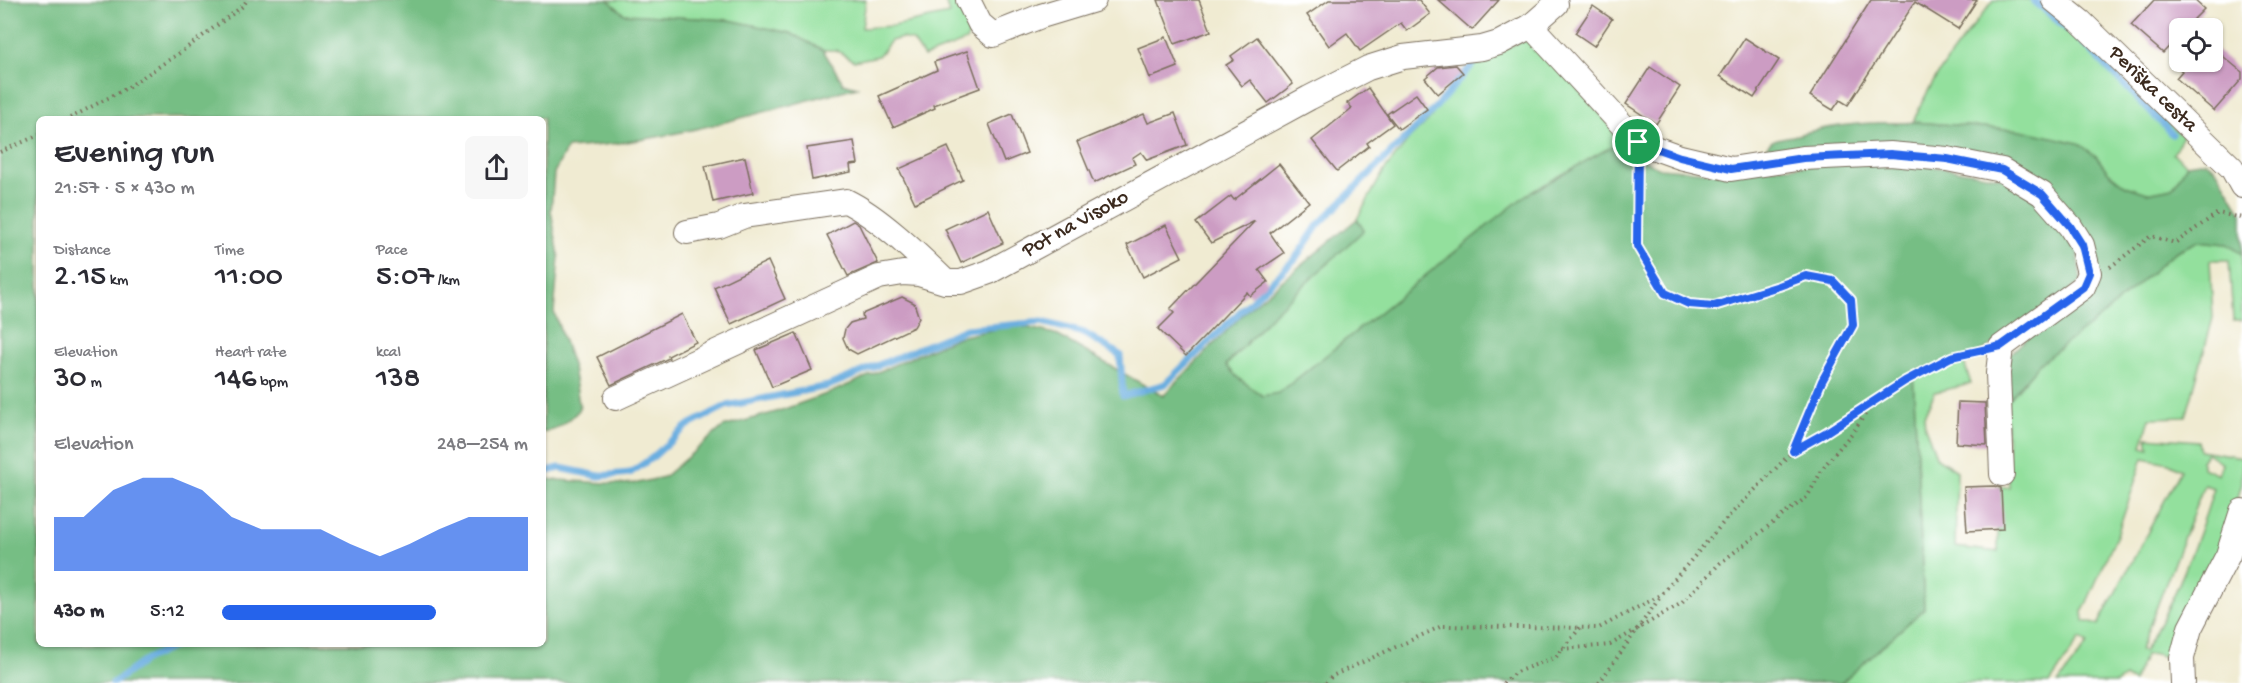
<!DOCTYPE html>
<html lang="en">
<head>
<meta charset="utf-8">
<style>
	:root { --surface:#fff; --page:#f7f7f7; --text:#2b2b33; --muted:#7c7c81; --accent:#2563eb }
	body { margin:0; font-family:"Gochi Hand",sans-serif; background:var(--page); color:var(--text); height:100vh; display:flex; flex-direction:column; font-size:22px; white-space:nowrap }
	* { box-sizing:border-box; margin:0 }
	p { font-size:20px; color:var(--muted) }
	.icon { flex:none; width:33px; height:33px; fill:none; stroke:currentColor; stroke-width:2; stroke-linecap:round; stroke-linejoin:round }
	.map { position:relative; flex:1; overflow:hidden }
	.details { position:absolute; left:36px; top:116px; width:510px; height:531px; display:flex; flex-direction:column; background:var(--surface); border-radius:9px; box-shadow:0 2px 4px #0004 }
	.details>* { flex:none }
	.fabs { position:absolute; left:2169px; top:18px; display:grid; gap:12px }
	.fabs a { display:grid; place-items:center; width:54px; height:54px; border-radius:9px; background:var(--surface); box-shadow:0 2px 4px #0004; font-size:30px }
	.pin { position:absolute; display:grid; place-items:center; width:51px; height:51px; color:#fff; margin:-26px; border:3px solid #fff; border-radius:50%; box-shadow:0 2px 6px #0007 }
	.round { display:grid; place-items:center; flex:none; width:63px; height:63px; border-radius:9px; background:var(--page) }
	.overview { display:flex; align-items:center; justify-content:space-between; height:102px; padding:0 18px }
	h1 { font-size:33px; font-weight:600; line-height:45px }
	.figures { display:grid; grid-template-columns:repeat(3,1fr); gap:9px; height:102px; padding:6px 18px }
	.figures div { display:grid; align-content:center }
	.figures b { font-size:30px; font-weight:600 }
	.figures small { font-size:16px; font-weight:400 }
	.figures p { font-size:16px }
	.chart { height:168px; padding:12px 18px }
	.chart p { display:flex; justify-content:space-between }
	.chart svg { width:100%; height:108px; margin-top:6px; fill:var(--accent); opacity:.7 }
	ul { padding:0 18px; list-style:none; font-size:20px }
	li { display:grid; grid-template-columns:96px 72px 1fr; align-items:center; height:45px }
	li i { height:15px; border-radius:8px; background:var(--accent) }
	.map>svg:first-child { display:block }
	.green { fill:#93e09d; stroke:#67855e; stroke-width:1.5; fill-rule:evenodd }
	.forest { fill:#76be84; stroke:#587451; stroke-width:1.5 }
	.lines { fill:none; stroke-linecap:round; stroke-linejoin:round }
	.stream { stroke:#6baee0; stroke-width:7 }
	.building { fill:#cc9cc3 }
	.minor-casing { stroke:#7a6e5d; stroke-width:26 }
	.path { stroke:#7a6e5d; stroke-width:4; stroke-dasharray:1.5 4.5; stroke-linecap:butt }
	.minor { stroke:#fff; stroke-width:24 }
	.route-casing { stroke:#fff; stroke-width:12 }
	.route { stroke:#2563eb; stroke-width:8 }
	.labels { text-anchor:middle; dominant-baseline:central; stroke-width:4.5; stroke-linejoin:round; paint-order:stroke }
	.street-label { font-size:21px; fill:#3b2a1e; stroke:#fff }
</style>
</head>
<body>
<div class="map">
<svg width="2242" height="683" viewBox="0 0 2242 683">
	<rect width="100%" height="100%" fill="#fff"/>
	<filter id="ink" filterUnits="userSpaceOnUse"><feTurbulence type="fractalNoise" baseFrequency=".0167" numOctaves="2"/><feDisplacementMap in="SourceGraphic" scale="12" xChannelSelector="R" yChannelSelector="G"/><feConvolveMatrix kernelMatrix="1 2 1 2 8 2 1 2 1" color-interpolation-filters="sRGB"/></filter>
	<filter id="wash" filterUnits="userSpaceOnUse"><feTurbulence type="fractalNoise" baseFrequency=".008" numOctaves="4" result="noise"/><feDisplacementMap in="SourceGraphic" scale="24" xChannelSelector="R" yChannelSelector="G"/><feGaussianBlur stdDeviation="1.35" result="paint"/><feColorMatrix in="noise" values="0 0 0 0 0 0 0 0 0 0 0 0 0 0 0 0 0 1.4 0 .05"/><feComposite in="paint" operator="in"/></filter>
	<g filter="url(#wash)">
		<rect width="100%" height="100%" fill="#f0ebd2"/>
		<g class="green">
			<path d="M608,0h258l-4,28 31,-2 56,-12 -4,-14h9c10,15 21,24 12,41l-42,16 -11,-16 -11,-3 -11,3 -13,15 -24,5 -18,-11h-13l-33,-17 -61,-13 -105,-6z"/>
			<path d="M1994,0h37l33,25 6,9 113,102 -10,18 14,10 -14,24 -26,5 -21,-7 -18,-14 -12,-16 -75,-26 -108,-8c18,-45 51,-85 81,-122z"/>
			<polygon points="1533,37 1623,140 1526,195 1279,393 1263,396 1237,377 1226,366 1275,312 1363,230 1357,219 1384,171 1410,138 1430,119 1442,98 1482,57"/>
			<path d="M2198,241l29,3 15,10v66h-9l-4,-60h-19l3,58 -27,99 -36,1 -8,28 7,2 -2,-11 51,4 2,9 42,7v26l-12,46 -56,132 -17,-7 -12,1 -12,27 -8,-5 -9,6h-58l30,-40 -8,-4 -30,44h-209l83,-74 -11,-237 51,-10 7,22 -36,8 -11,24 1,11 12,31 20,13 -2,76 43,5v-65h11l-3,-84 35,-41 56,-42 78,-68zM2207,453l15,10 -4,12 -15,-7 -2,-7zM2143,458l26,5 12,7 -83,155 -14,-4 -1,-10 34,-76zM2204,485l10,3c-16,53 -41,118 -71,164l-3,-2z"/>
		</g>
		<g class="forest">
			<path d="M0,0h608l16,14 105,6 61,13 33,17 20,33 14,4c-95,25 -191,56 -290,61l-13,25 -3,38 8,46 -5,55 19,56 7,41c-11,12 -21,20 -37,23v-314h-504v526h504v-165l78,5 17,-1 26,-6 59,-50 53,-15 56,-20 126,-55 58,-12 39,9 108,62 84,-86 110,-91 7,11 -89,82 -49,53 11,12 25,19 17,-3 247,-198 97,-55 9,14 28,14 47,4 185,-12 113,18 40,26 32,47 4,31 -73,53 -44,27 -51,10 11,237 -83,74h-1841z"/>
			<path d="M1913,122l108,8 57,13 18,13 12,16 18,14 21,7 26,-5 14,-24 19,-3 10,8 26,44v41l-15,-10 -29,-3 -23,11 -78,68 -56,42 -35,41 3,-48 87,-81 -96,-114 -238,-2c6,-23 17,-18 35,-23 25,-8 52,-11 79,-12 13,-1 25,1 37,-1z"/>
		</g>
		<g class="lines">
			<g class="stream">
				<polyline points="2033,0 2083,42 2172,134"/>
				<polyline points="543,472 560,468 599,476 630,473 653,457 687,426 726,406 828,386 966,329 1042,322 1084,333 1120,355 1123,396 1165,384 1295,259 1318,225 1426,118 1480,56"/>
				<polyline points="113,683 147,659 179,644"/>
			</g>
		</g>
		<g id="blocks">
			<g class="building">
				<polygon points="1158,0 1199,0 1211,31 1175,44"/>
				<polygon points="1329,0 1419,0 1430,14 1407,31 1401,23 1360,51 1347,33 1329,46 1307,15"/>
				<polygon points="1438,0 1499,0 1472,30"/>
				<polygon points="1871,0 1977,0 1958,29 1915,2 1848,105 1840,100 1833,110 1810,96"/>
				<polygon points="2154,0 2194,0 2204,9 2185,28 2180,28 2180,35 2163,53 2131,25"/>
				<polygon points="1593,6 1612,19 1594,46 1575,33"/>
				<polygon points="1166,37 1178,67 1150,78 1138,48"/>
				<polygon points="1257,37 1293,84 1268,103 1250,80 1242,86 1226,65 1234,60 1231,56"/>
				<polygon points="1745,38 1779,60 1754,98 1720,76"/>
				<polygon points="2212,47 2242,72 2242,79 2214,111 2176,78 2182,71 2172,62 2212,62"/>
				<polygon points="967,51 980,88 934,105 935,108 893,127 879,96 937,70 934,62"/>
				<polygon points="1456,65 1463,73 1438,94 1425,78 1438,67"/>
				<polygon points="1650,67 1680,87 1656,124 1626,104"/>
				<polygon points="1368,88 1393,124 1367,143 1369,146 1337,171 1312,140 1352,108 1347,103"/>
				<polygon points="1416,94 1427,109 1399,129 1387,114"/>
				<polygon points="1175,113 1187,145 1147,160 1141,152 1132,158 1135,164 1094,183 1077,142 1144,114 1148,123"/>
				<polygon points="1012,114 1027,153 1004,162 989,124"/>
				<polygon points="854,141 858,164 850,165 851,172 812,180 807,148"/>
				<polygon points="948,147 963,180 915,203 899,169"/>
				<polygon points="745,157 753,193 713,202 705,166"/>
				<polygon points="1279,164 1309,202 1270,233 1284,253 1259,270 1268,282 1250,296 1247,292 1186,356 1158,329 1174,313 1170,309 1255,221 1211,243 1196,223 1231,196 1234,200"/>
				<polygon points="988,209 1003,243 961,263 945,229"/>
				<polygon points="853,221 859,225 878,263 848,276 827,235"/>
				<polygon points="1166,225 1182,257 1143,277 1127,245"/>
				<polygon points="768,261 785,299 731,324 714,287"/>
				<polygon points="902,297 914,303 919,318 914,327 857,354 848,349 843,338 845,329 850,323 863,319 862,314"/>
				<polygon points="682,314 696,342 668,356 669,358 611,385 597,357"/>
				<polygon points="796,333 812,370 772,387 756,350"/>
				<polygon points="1958,402 1985,403 1987,445 1956,443"/>
				<polygon points="1994,486 2001,488 2003,529 1967,531 1964,487"/>
			</g>
		</g>
	</g>
	<g filter="url(#ink)">
		<use href="#blocks" fill-opacity="0" stroke="#7a6e5d" stroke-width="1.5"/>
		<g class="lines">
			<defs>
				<g id="minor">
					<polyline points="968,0 980,24 993,35 1041,16 1094,0"/>
					<polyline points="2054,0 2080,21 2232,168 2242,186"/>
					<polyline points="1531,26 1638,142 1680,157 1731,169 1803,158 1890,154 1947,159 2002,170 2042,194 2070,226 2082,245 2089,273 2083,287 2001,347 1998,373 2002,474"/>
					<path d="M687,232l32,-6 25,-10 102,-15c33,16 71,53 98,79"/>
					<polyline points="616,398 879,277 903,273 919,274 945,282 961,282 989,272 1309,98 1368,68 1403,57 1482,48 1499,43 1531,26 1556,4"/>
					<polyline points="2183,683 2182,658 2190,628 2228,555 2242,511"/>
				</g>
			</defs>
			<use href="#minor" class="minor-casing"/>
			<g class="path">
				<polyline points="70,118 125,89 181,52 243,6 247,0"/>
				<polyline points="0,152 39,135"/>
				<polyline points="1638,164 1637,247 1664,293 1689,304 1715,306 1779,287 1806,276 1833,281 1851,300 1853,325 1822,381 1793,449"/>
				<polyline points="2110,267 2151,236 2175,243 2218,213 2242,218"/>
				<polyline points="1562,649 1610,645 1682,603 1720,563 1807,497 1825,465 1853,432 1873,403"/>
				<polyline points="1326,683 1332,676 1442,626 1599,628 1661,595 1729,516 1793,451 1825,433 1905,381 1951,357 1978,351"/>
				<polyline points="1503,683 1516,672 1556,657 1580,628"/>
				<polyline points="1599,683 1661,596"/>
			</g>
			<use href="#minor" class="minor"/>
		</g>
	</g>
	<g class="lines" filter="url(#ink)">
		<defs>
			<polygon id="route" points="1638,142 1680,157 1731,169 1803,158 1890,154 1947,159 2002,170 2042,194 2070,226 2082,245 2089,273 2083,287 2001,346 1951,357 1905,381 1825,433 1793,451 1822,381 1853,325 1851,300 1833,281 1806,276 1779,286 1714,306 1689,304 1665,293 1637,246"/>
		</defs>
		<use href="#route" class="route-casing"/>
		<use href="#route" class="route"/>
	</g>
	<g class="labels">
		<g class="street-label">
			<text transform="translate(2152 90) rotate(44)">Periška cesta</text>
			<text transform="translate(1076 225) rotate(-29)">Pot na Visoko</text>
		</g>
	</g>
</svg>
<div class="fabs">
<a><svg class="icon" aria-label="locate" viewBox="0 0 24 24"><circle cx="12" cy="12" r="6"/><path d="M12 2v4M12 18v4M2 12h4M18 12h4"/></svg></a>
</div>
<div class="pin" style="left:1638px;top:142px;background:#1e9e55"><svg class="icon" aria-label="arrive" viewBox="0 0 24 24"><path d="M6 21V4h12l-3 4 3 4H6"/></svg></div>
<section class="details">
<div class="overview"><div><h1>Evening run</h1><p>21:57 · 5 × 430 m</p></div><a class="round"><svg class="icon" aria-label="share" viewBox="0 0 24 24"><path d="M12 15V3M7 8l5-5 5 5M5 13v7h14v-7"/></svg></a></div>
<div class="figures">
<div><p>Distance</p><b>2.15<small> km</small></b></div>
<div><p>Time</p><b>11:00</b></div>
<div><p>Pace</p><b>5:07<small> /km</small></b></div>
</div>
<div class="figures">
<div><p>Elevation</p><b>30<small> m</small></b></div>
<div><p>Heart rate</p><b>146<small> bpm</small></b></div>
<div><p>kcal</p><b>138</b></div>
</div>
<div class="chart"><p><span>Elevation</span>248–254 m</p>
<svg viewBox="0 0 160 44" preserveAspectRatio="none"><path d="M0 44V22L10 22L20 11L30 6L40 6L50 11L60 22L70 27L80 27L90 27L100 33L110 38L120 33L130 27L140 22L150 22L160 22V44z"/></svg>
</div>
<ul>
<li><b>430 m</b>5:12<i style="width:70%"></i></li>
</ul>
</section>
</div>
</body>
</html>
